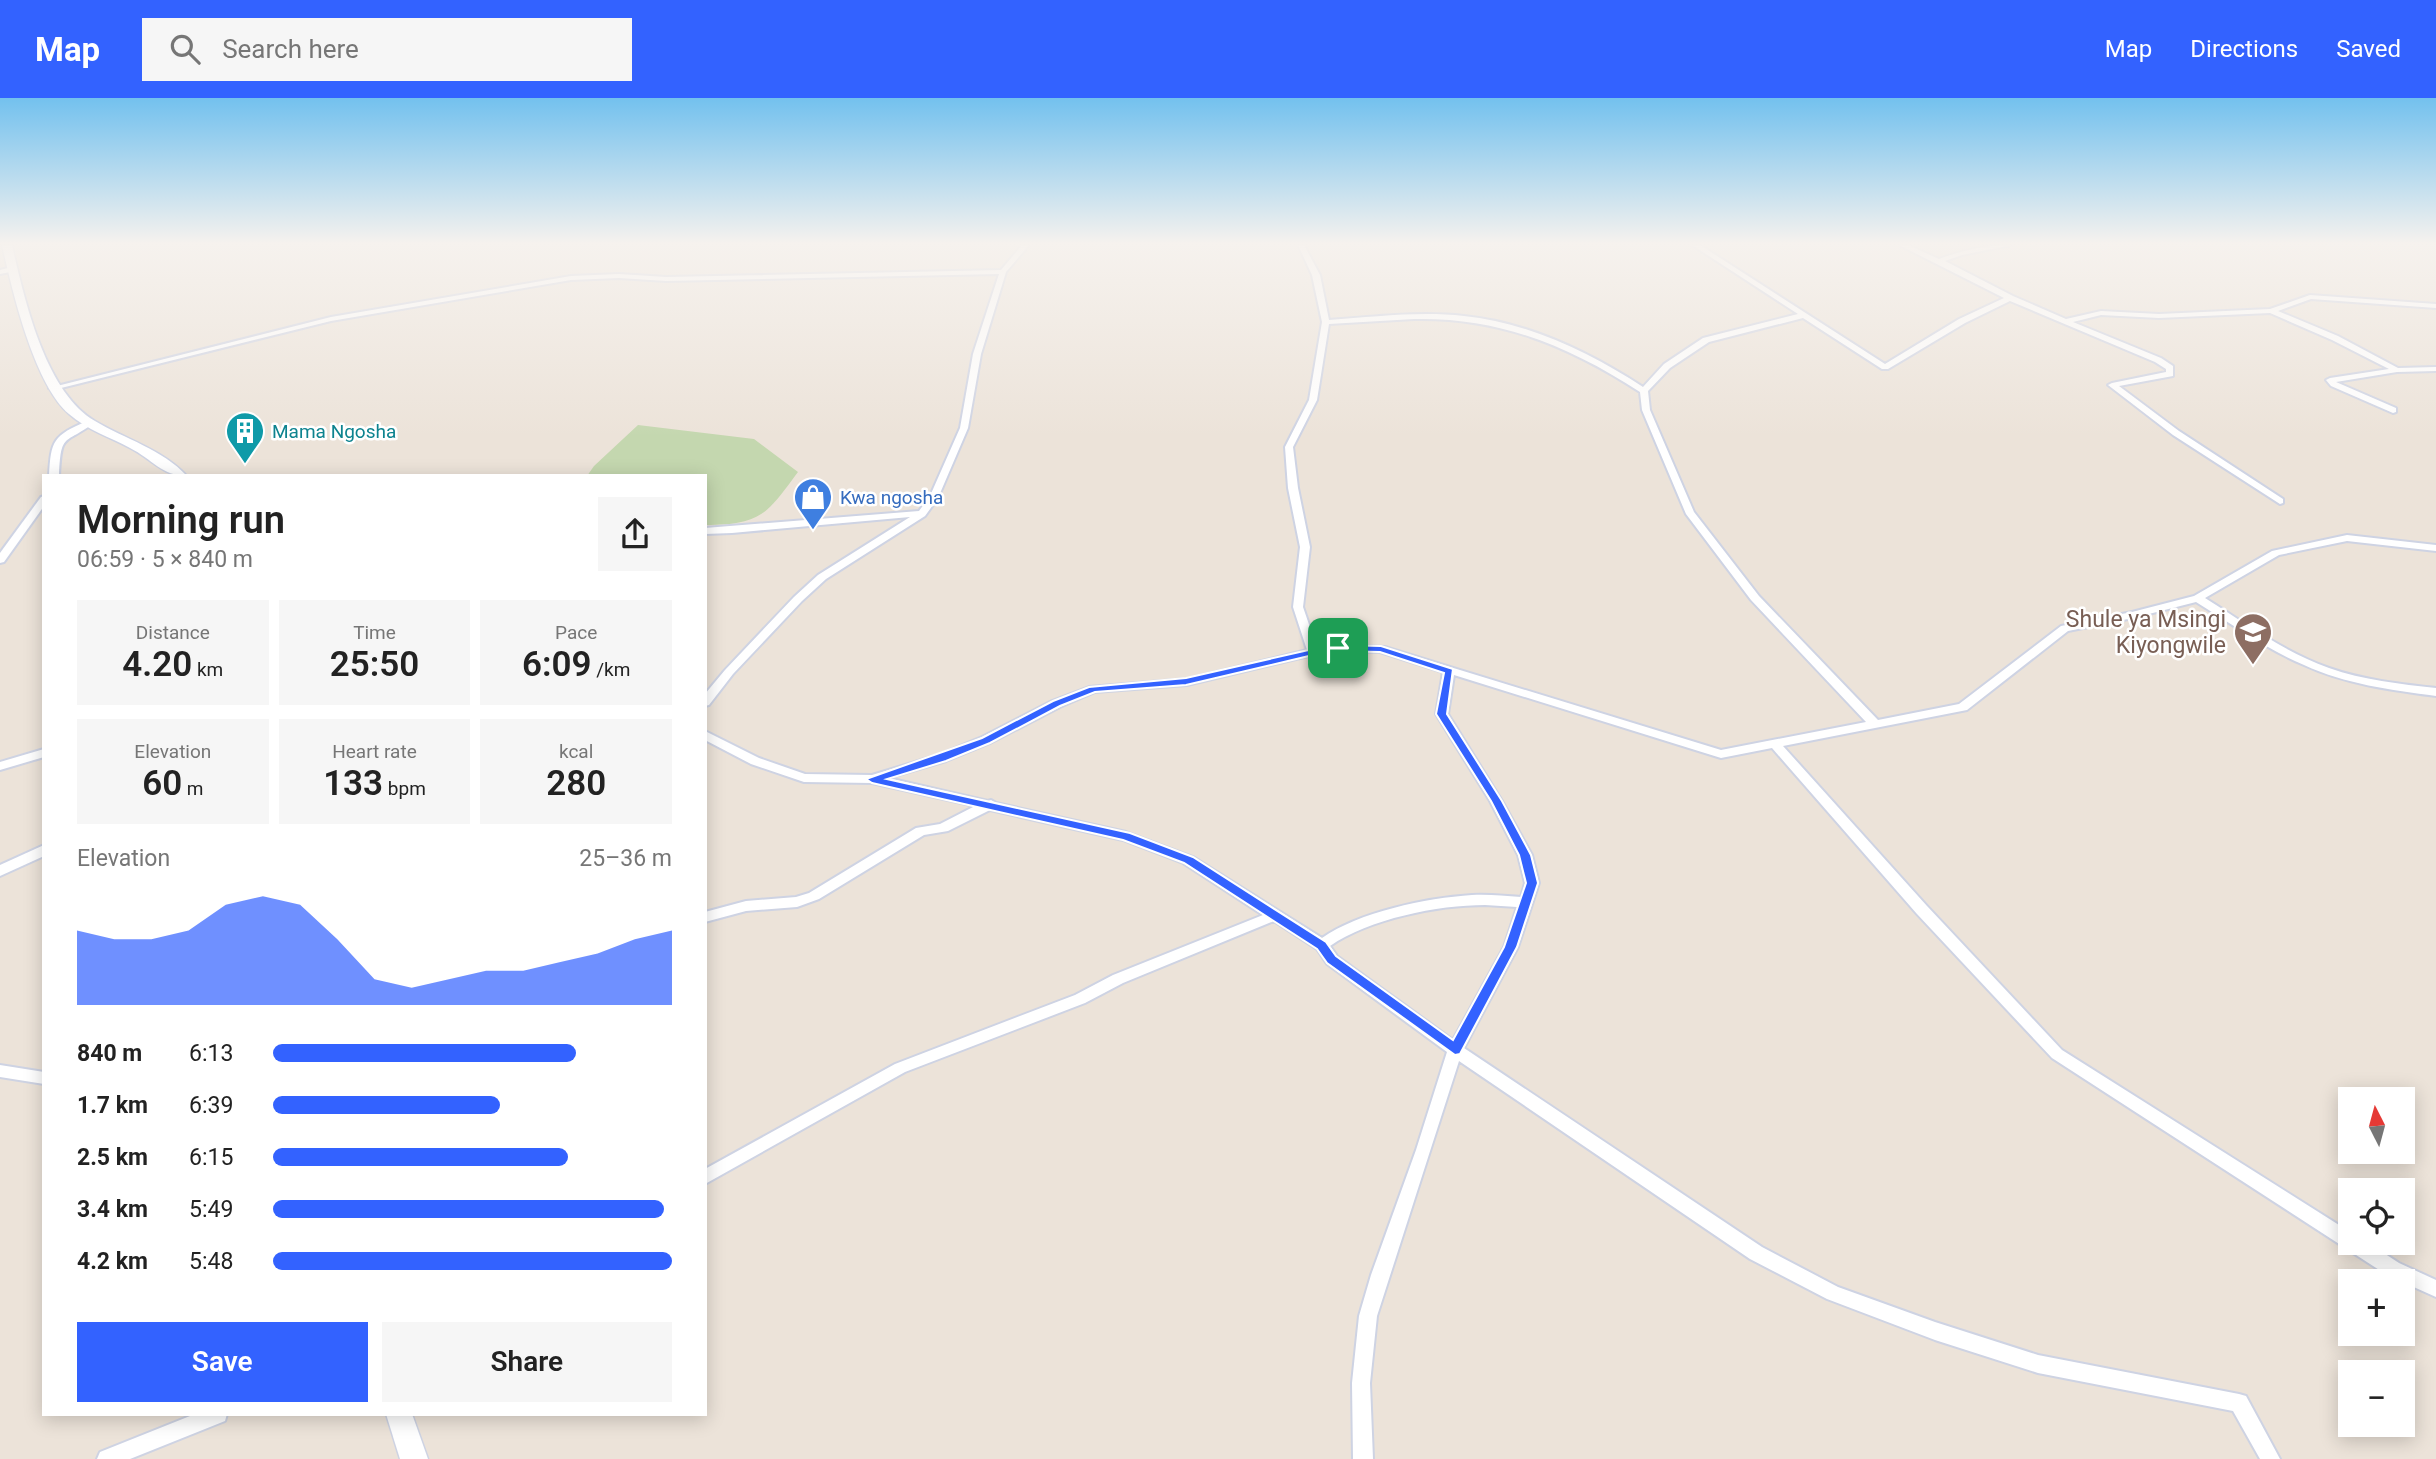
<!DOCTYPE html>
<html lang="en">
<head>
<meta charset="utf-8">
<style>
	:root { --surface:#fff; --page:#f6f6f6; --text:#222; --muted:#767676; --accent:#3362ff }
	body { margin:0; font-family:Roboto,sans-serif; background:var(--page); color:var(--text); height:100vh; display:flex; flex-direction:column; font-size:26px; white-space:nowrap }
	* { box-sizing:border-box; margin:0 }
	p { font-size:23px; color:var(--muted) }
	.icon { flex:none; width:38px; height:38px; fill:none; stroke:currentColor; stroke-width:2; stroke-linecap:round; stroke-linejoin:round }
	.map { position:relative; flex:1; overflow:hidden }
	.panel { position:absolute; left:42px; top:376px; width:665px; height:942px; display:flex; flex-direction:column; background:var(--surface); border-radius:0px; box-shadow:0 4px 18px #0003 }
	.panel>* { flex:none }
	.needle { width:46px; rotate:354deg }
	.tools { position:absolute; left:2338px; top:989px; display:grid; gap:14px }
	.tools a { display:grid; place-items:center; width:77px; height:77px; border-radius:0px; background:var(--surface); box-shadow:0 4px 18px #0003; font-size:35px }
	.pin { position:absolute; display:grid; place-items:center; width:60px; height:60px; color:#fff; margin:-30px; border-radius:14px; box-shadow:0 4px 10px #0006 }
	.round { display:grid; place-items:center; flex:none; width:74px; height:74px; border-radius:0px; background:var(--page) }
	.overview { display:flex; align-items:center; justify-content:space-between; height:119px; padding:0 35px }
	h1 { font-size:38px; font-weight:600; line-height:52px }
	.figures { display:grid; grid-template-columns:repeat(3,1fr); gap:10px; height:119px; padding:7px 35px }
	.figures div { display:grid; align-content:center; border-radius:0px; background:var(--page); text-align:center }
	.figures b { font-size:35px; font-weight:600 }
	.figures small { font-size:19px; font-weight:400 }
	.figures p { font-size:19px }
	.chart { height:196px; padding:14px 35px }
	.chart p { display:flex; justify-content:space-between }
	.chart svg { width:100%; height:126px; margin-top:7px; fill:var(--accent); opacity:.7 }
	.button { display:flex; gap:14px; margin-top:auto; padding:14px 35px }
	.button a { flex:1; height:80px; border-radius:0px; background:var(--accent); color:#fff; font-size:28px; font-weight:600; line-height:80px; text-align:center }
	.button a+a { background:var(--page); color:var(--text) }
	ul { padding:0 35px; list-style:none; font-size:23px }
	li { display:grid; grid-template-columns:112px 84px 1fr; align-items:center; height:52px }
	li i { height:18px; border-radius:9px; background:var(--accent) }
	header { display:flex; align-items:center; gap:42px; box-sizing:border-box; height:98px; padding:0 35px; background:var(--accent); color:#fff }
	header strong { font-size:33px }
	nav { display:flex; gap:38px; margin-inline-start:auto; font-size:24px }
	.search { width:490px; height:63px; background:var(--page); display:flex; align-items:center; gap:18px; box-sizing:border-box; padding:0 24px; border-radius:0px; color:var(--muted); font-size:26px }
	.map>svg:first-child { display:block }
	.cemetery { fill:#c4d7af }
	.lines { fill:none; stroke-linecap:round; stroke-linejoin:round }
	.street-casing { stroke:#ced3e3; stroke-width:4 }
	.secondary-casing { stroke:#ced3e3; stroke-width:3 }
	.street { fill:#fff; fill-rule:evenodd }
	.secondary { fill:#fff; fill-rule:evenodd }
	.route { fill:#3362ff; stroke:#fff; stroke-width:2; fill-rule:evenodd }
	.labels { text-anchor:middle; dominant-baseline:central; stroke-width:5; stroke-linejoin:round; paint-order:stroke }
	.far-culture-label { font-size:19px; fill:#0d838f; stroke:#fff; text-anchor:start }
	.far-shop-label { font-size:19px; fill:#366cbe; stroke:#fff; text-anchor:start }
	.education-label { font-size:23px; fill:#785e54; stroke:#fff; text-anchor:end }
</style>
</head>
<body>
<header>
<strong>Map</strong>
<div class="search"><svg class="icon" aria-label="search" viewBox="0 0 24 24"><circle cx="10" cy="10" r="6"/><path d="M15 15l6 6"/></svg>Search here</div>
<nav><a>Map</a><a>Directions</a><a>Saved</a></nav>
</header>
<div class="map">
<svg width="2436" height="1361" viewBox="0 0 2436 1361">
	<rect width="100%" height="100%" fill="#ece3d9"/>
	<path class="cemetery" d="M638,327l116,14 44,33c-31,42 -37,53 -93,53v-49h-118l7,-10z"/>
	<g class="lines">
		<defs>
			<g id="street">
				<polygon points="1022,147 1029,147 1006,174 981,256 968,330 938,400 925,418 826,481 802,503 733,576 709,607 705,608 705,596 725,572 794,499 818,477 910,419 732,435 705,436 705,430 919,413 930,398 960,330 973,256 999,176 666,183 619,180 571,182 331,223 53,292 49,290 331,219 571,178 619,176 666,179 1001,172"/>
				<path d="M1298,147h6l16,30 9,45c45,-3 90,-9 135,-4 63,6 127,37 179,71l21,-23 39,-26 95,-24 -106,-69h8l185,119 74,-45 45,-21 -105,-53h9l31,14c24,-9 48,-14 73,-14l-50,10 -17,6 68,35 53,23 35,-8 58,3 111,-5 40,-14 126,9v4l-125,-9 -33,12 60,25 60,32 38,-1v4l-39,1 -61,10 60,26v4l-3,1 -62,-27 -5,-6 4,-2 59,-9 -57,-29 -62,-27 -111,5 -58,-3 -28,7 88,36 12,8v10l-54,10 60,45 104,68v4l-3,1 -107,-69 -65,-50 4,-2 54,-11v-3l-11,-7 -145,-61 -45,22 -77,46h-6l-79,-51 -94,24 -39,26 -22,23 2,19 44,102 65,84 119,124 81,-16 102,-78 71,-14 62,-16 78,-45 75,-16 89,10v6l-89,-10 -68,14 -74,43c40,25 79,54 124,70 34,12 71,16 107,20v8c-45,-6 -91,-12 -132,-31 -38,-16 -72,-41 -108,-63l-63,16 -65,13 -101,79 -184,36 144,160 135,144 288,182v10h17l32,21 37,17v17l-49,-22 -335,-217 -135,-144 -145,-166 -51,10 -267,-83 -6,39 54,87 30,54 7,28 -21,64 -54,101 298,199 76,40 97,35 103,33 201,39 7,2 34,63h-20l-27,-48 -195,-38 -103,-33 -108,-41 -77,-40 -291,-198 -82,255 -7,67 3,76h-20l-1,-76 7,-67 12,-41 45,-125 31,-98 -120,-88 -10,-15 -43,-28 -151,62 -38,20 -180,69 -200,112v-15l190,-105 180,-69 38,-20 150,-60 -80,-52 -60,-23 -133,-30 -42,21 -24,4 -105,64 -22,8 -51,4 -41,11v-10l41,-11 50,-4 13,-4 107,-65 24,-4 35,-18 -103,-23 -68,-1 -53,-18 -46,-24v-9l54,27 46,16 67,1 66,-20 44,-18 70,-36 37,-14 98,-8 120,-29 -14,-43 7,-60 -12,-59 -3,-41 24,-47 13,-78 -10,-47zM1414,221c85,-2 155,27 226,73l2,18 44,104 65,86 115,122 -145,28 -336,-103 -47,-2 -21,3 -14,-41 7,-60 -12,-59 -5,-41 24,-47 12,-76zM1338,553l42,1 63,20 -7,42 54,87 28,54 7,28 -4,14c-17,-1 -33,-3 -49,-2 -46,3 -113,17 -150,43l-129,-81 -67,-25 -130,-29 -5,-3 -3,1 -100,-23 58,-17 44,-18 70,-36 35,-15 92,-7 126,-30zM1485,807l32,2 -13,40 -51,93 -116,-84 -7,-10c39,-27 108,-41 155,-41z"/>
				<polygon points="12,169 15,169 15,173 0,176 0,172"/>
				<path d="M87,323l7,2c-30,22 -33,9 -35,53h-10c2,-36 4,-40 38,-55z"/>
				<polygon points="44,398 44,408 4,464 0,465 0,455 41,399"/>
				<polygon points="44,651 44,659 0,672 0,664"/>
				<polygon points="44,747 44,758 0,778 0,767"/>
				<polygon points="0,967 44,974 44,986 0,979"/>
				<polygon points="195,1316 227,1316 225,1323 130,1361 97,1361 100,1354"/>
			</g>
			<g id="secondary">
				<path d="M2,147h10c12,53 33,147 83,176 30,18 67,28 92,55 -25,0 -35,-17 -57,-28 -20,-11 -43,-18 -61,-34 -35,-30 -57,-124 -67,-169z"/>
				<polygon points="386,1316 412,1316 428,1361 400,1361"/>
			</g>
		</defs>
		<use href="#street" class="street-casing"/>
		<use href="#secondary" class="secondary-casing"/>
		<use href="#street" class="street"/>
		<use href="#secondary" class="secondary"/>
	</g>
	<linearGradient id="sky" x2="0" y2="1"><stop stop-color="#73c1ee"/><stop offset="0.43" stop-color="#f6f2ee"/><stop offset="1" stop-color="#f6f2ee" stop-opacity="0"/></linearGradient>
	<rect width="2436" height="338" fill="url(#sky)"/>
	<path class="route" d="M1338,547l43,1 72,23 -6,45 55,87 29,54 7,28 -21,64 -57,107 -5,1 -128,-92 -10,-14 -133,-86 -61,-23 -251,-57 -6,-4 116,-41 71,-37 36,-14 97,-9 127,-29zM1338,553l42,1 64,21 -8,41 55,87 28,54 7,28 -22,64 -51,93 -117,-84 -10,-14 -133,-85 -63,-24 -243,-54 59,-18 44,-18 70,-37 35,-14 91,-7 127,-30z"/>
	<defs>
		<symbol id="building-pin" viewBox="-11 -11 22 30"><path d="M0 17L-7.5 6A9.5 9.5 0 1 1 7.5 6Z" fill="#0f9aa8" stroke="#fff"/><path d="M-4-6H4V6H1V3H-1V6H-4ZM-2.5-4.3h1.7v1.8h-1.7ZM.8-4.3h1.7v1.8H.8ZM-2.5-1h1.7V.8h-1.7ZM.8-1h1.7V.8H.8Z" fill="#fff"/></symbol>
		<symbol id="shop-pin" viewBox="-11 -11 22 30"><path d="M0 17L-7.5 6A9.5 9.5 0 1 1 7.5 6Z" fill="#3f7fe0" stroke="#fff"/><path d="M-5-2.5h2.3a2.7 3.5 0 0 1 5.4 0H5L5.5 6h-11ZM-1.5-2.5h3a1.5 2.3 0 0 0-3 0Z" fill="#fff"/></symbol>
		<symbol id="school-pin" viewBox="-11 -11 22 30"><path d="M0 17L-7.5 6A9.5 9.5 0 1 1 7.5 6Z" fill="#8d6e63" stroke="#fff"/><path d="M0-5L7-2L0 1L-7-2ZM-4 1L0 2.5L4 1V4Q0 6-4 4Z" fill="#fff"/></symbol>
	</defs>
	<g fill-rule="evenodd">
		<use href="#building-pin" x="223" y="311" width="44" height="60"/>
		<use href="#shop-pin" x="791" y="377" width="44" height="60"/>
		<use href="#school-pin" x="2231" y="512" width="44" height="60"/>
	</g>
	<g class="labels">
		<g class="far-culture-label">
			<text x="272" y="333">Mama Ngosha</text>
		</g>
		<g class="far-shop-label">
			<text x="840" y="399">Kwa ngosha</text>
		</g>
		<g class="education-label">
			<text x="2226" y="521">Shule ya Msingi<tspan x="2226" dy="26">Kiyongwile</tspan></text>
		</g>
	</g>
</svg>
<div class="tools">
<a><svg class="needle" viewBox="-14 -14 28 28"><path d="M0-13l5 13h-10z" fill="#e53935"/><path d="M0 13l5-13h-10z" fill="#767676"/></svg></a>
<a><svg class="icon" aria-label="locate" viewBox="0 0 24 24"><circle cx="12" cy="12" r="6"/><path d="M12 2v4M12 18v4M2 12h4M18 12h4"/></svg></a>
<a>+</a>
<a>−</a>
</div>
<div class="pin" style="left:1338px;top:550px;background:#1e9e55"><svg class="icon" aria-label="arrive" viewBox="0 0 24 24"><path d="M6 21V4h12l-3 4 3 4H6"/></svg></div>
<section class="panel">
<div class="overview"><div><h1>Morning run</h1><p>06:59 · 5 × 840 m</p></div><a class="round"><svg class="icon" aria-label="share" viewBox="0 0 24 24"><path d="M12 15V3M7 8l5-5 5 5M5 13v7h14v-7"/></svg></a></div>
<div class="figures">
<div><p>Distance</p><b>4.20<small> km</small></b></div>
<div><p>Time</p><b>25:50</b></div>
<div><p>Pace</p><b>6:09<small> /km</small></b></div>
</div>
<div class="figures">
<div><p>Elevation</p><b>60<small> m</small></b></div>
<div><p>Heart rate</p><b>133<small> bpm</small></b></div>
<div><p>kcal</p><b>280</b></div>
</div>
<div class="chart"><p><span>Elevation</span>25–36 m</p>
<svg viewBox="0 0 160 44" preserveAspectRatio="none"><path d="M0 44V18L10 21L20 21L30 18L40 9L50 6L60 9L70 21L80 35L90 38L100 35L110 32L120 32L130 29L140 26L150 21L160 18V44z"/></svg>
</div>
<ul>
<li><b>840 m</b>6:13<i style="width:76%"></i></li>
<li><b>1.7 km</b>6:39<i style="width:57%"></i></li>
<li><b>2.5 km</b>6:15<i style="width:74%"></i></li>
<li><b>3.4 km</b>5:49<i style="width:98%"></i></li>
<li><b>4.2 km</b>5:48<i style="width:100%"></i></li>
</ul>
<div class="button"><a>Save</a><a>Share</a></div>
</section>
</div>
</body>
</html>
